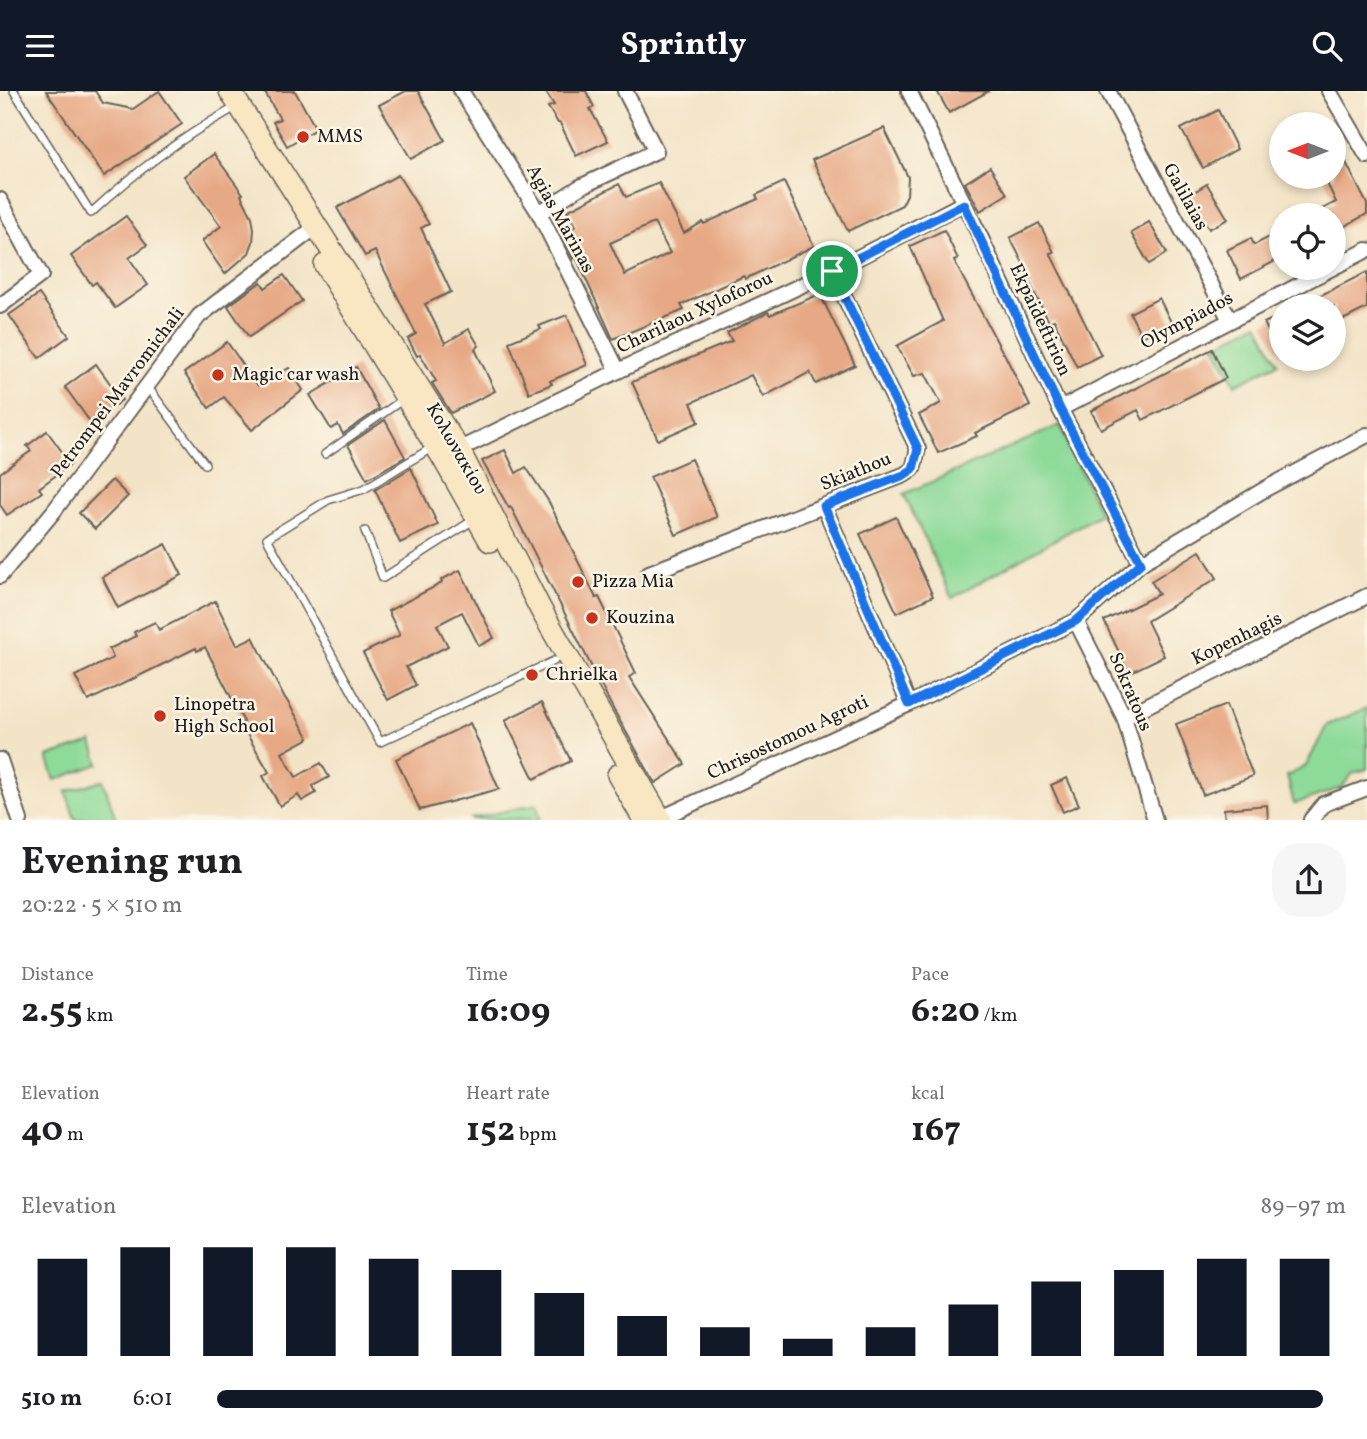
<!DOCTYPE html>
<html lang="en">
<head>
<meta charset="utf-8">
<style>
	:root { --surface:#fff; --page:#f6f6f6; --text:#202124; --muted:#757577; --accent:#111827 }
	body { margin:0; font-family:Vollkorn,serif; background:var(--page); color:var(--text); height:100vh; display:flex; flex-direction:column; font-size:26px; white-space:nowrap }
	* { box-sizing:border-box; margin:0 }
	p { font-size:23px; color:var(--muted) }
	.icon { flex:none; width:38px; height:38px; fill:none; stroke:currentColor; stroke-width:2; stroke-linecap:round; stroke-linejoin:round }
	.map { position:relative; height:729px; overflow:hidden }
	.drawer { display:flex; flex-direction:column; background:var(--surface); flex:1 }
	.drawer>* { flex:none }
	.needle { width:46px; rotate:270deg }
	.tools { position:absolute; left:1269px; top:21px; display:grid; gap:14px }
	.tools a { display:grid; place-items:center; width:77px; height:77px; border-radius:50%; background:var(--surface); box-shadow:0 4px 10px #0003; font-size:35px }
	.pin { position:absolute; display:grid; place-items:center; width:60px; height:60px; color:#fff; margin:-30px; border:4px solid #fff; border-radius:50%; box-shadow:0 2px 7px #0007 }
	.round { display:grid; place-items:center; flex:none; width:74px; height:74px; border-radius:28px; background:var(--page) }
	.headline { display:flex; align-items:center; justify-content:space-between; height:119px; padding:0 21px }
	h1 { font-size:38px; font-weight:700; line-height:52px }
	.metrics { display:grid; grid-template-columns:repeat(3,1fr); gap:10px; height:119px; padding:7px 21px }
	.metrics div { display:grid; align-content:center }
	.metrics b { font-size:35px; font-weight:700 }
	.metrics small { font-size:19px; font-weight:400 }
	.metrics p { font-size:19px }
	.chart { height:196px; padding:14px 21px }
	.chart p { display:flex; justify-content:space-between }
	.chart svg { width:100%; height:126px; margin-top:7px; stroke:var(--accent); stroke-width:6 }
	ul { padding:0 21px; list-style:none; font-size:23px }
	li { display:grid; grid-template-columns:112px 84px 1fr; align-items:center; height:52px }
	li i { height:18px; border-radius:9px; background:var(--accent) }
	header { display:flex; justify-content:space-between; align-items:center; height:91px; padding:0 21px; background:var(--accent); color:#fff; font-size:32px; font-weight:700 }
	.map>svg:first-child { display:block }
	.green { fill:#8dda99; stroke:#547b5a; stroke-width:2 }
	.building { fill:#e7a985; fill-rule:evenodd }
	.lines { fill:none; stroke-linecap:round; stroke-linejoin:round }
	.lane-casing { stroke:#676258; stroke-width:10 }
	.street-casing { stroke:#676258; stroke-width:18 }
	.secondary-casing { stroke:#676258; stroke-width:24 }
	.lane { stroke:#fff; stroke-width:7 }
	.street { stroke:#fff; stroke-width:14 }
	.secondary { stroke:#f9e7c3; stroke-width:21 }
	.route-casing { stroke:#fff; stroke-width:14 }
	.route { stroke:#1a73e8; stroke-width:9 }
	.poi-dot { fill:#c8321e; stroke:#fcf5e5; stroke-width:2.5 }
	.labels { text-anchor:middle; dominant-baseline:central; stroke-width:5; stroke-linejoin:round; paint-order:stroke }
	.poi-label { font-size:19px; fill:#1c1c1c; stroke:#fcf5e5; text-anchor:start }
	.street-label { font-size:19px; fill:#1c1c1c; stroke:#fcf5e5 }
</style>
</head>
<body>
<header><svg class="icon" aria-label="menu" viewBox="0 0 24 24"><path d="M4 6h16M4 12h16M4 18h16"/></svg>Sprintly<svg class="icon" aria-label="search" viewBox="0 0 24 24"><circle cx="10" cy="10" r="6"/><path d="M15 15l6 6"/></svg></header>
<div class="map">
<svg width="1367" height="729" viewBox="0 0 1367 729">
	<rect width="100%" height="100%" fill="#fcf5e5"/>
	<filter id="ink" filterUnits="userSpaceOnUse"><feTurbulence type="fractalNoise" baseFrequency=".0143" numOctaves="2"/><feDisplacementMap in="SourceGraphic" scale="14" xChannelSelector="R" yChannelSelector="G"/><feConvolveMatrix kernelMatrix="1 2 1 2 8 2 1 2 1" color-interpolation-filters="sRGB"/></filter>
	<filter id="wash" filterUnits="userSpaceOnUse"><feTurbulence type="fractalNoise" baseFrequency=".00686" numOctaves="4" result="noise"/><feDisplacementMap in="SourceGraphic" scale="28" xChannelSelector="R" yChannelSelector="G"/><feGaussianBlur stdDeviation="1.57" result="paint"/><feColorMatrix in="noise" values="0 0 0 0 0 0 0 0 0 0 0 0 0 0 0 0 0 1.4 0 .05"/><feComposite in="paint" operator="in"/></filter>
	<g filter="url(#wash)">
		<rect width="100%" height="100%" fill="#f3e4c7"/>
		<g class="green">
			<polygon points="1258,232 1278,272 1235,294 1215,255"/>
			<polygon points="1060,334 1100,423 952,507 904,403"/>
			<polygon points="1367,617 1367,678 1353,682 1341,697 1294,713 1287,685 1306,675 1327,634"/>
			<polygon points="92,651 99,673 55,689 47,666"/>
			<polygon points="103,689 116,728 75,728 66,701"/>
			<polygon points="537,713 540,728 470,728"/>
		</g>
		<g id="blocks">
			<g class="building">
				<polygon points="46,0 95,0 103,12 133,18 159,0 182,33 104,85"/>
				<polygon points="264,0 295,0 316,38 287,55 273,31 280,28"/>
				<polygon points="406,0 418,0 445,49 411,68 379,14"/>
				<polygon points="545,0 586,0 594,16 590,18 608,50 576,65 560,32 558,32 548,16 554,14"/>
				<polygon points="937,0 989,0 949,22"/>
				<polygon points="1218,19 1237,58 1203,77 1181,38"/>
				<polygon points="884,37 908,86 907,104 902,114 848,140 812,69"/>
				<polygon points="1334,48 1367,113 1367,123 1334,141 1334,124 1311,124 1336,111 1324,86 1334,86"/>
				<polygon points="214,63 243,103 241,104 252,126 254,138 253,151 249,162 225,183 202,150 221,135 184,85"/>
				<polygon points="990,76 1007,103 980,120 965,92"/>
				<polygon points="398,84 429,133 421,137 451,201 425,213 445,252 469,238 479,255 475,258 495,300 451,322 432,292 436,290 420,263 417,265 408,248 416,243 375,160 365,165 337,117"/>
				<path d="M784,91l30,64 -69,33 -1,-3 -63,29 3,5 -71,29 -37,-82 -3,2 -12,-24 15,-9 -9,-15 52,-27 7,13 33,-14 25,50 19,-11 1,2 54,-25 -2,-4zM654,132l16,30 -45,22 -15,-32z"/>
				<polygon points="1207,93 1228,128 1209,138 1189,104"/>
				<polygon points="126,125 147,154 129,167 148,194 115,217 96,191 92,194 71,165"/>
				<polygon points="1149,131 1167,162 1149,173 1131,142"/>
				<polygon points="1039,132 1054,161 1050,162 1101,264 1077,276 1054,229 1049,231 1028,189 1031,187 1010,147"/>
				<polygon points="944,139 958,168 954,170 1003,262 1004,262 1030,315 975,342 977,345 938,362 919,324 941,312 925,282 914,285 897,255 943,230 910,155"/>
				<polygon points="1281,140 1281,167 1241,188 1227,159 1251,147 1254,154"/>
				<polygon points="1367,181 1367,217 1349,226 1334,233 1334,215 1299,215"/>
				<polygon points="284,184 302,210 249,246 228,215 261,191 265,197"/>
				<polygon points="39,203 69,245 39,267 9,224"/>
				<polygon points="820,203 855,274 816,293 810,281 763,306 751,284 691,312 699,331 658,349 632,291 732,250 727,242 768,221 770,224"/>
				<polygon points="1159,207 1171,231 1142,246 1130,222"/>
				<polygon points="567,224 587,274 550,290 552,293 529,302 509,251 541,238 539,235"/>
				<polygon points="1281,224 1281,265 1264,232"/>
				<polygon points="227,251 258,295 289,277 303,299 252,339 224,306 209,317 184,282"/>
				<polygon points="1212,258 1226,287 1143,329 1138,319 1101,338 1091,320"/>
				<polygon points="96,273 122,309 91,332 65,296"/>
				<polygon points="356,276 379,318 343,343 338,334 331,338 310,304"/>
				<polygon points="385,329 405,366 367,388 348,354"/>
				<polygon points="47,340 71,373 39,397 42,401 7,424 0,414 0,382 31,360 27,355"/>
				<polygon points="505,359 516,382 526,376 549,411 596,507 599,506 636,582 629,586 685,673 655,692 612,616 511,416 509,417 482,370"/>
				<polygon points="691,368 717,426 676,444 650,386"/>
				<polygon points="411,377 438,434 400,452 375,399"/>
				<polygon points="112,389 128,405 95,438 79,422"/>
				<polygon points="896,426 933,505 897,522 860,443"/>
				<polygon points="166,453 182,484 118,517 102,486"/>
				<polygon points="1200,460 1217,487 1147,530 1164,565 1129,582 1104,530 1159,503 1151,490"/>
				<polygon points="460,479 494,547 479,555 462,521 437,534 448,555 406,576 416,594 388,609 363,562 400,544 388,520 442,492 441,489"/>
				<polygon points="215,510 237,554 253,546 285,608 286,608 309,647 282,662 296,686 321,672 329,686 313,695 316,702 302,710 298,704 280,715 263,685 269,681 241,633 244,631 205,556 197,560 196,557 88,610 75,585 113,567 109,558 136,545 134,541 155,531 159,539"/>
				<polygon points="542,611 571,670 534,688 505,629"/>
				<polygon points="1226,614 1253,685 1203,704 1176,633"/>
				<polygon points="470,632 499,698 420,719 396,668"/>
				<polygon points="1067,687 1079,714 1063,721 1051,694"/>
				<polygon points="1267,714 1268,729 1225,729 1224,718"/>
			</g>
		</g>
	</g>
	<g filter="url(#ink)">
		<use href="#blocks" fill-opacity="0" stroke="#676258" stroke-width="2"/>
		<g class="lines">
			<defs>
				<g id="lane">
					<path d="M14,0l77,122c42,-39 88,-74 138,-102"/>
					<polyline points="147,295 205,373"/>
					<polyline points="433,356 364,398 328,409 267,447 380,651 554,570"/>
					<polyline points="325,363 405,307"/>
					<polyline points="365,440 383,487 475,428"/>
				</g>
				<g id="street">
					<polyline points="461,0 539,122 618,280"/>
					<polyline points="909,0 978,141 1060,318 1141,472"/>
					<polyline points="1108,0 1230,229"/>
					<polyline points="1329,0 1367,65"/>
					<polyline points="0,109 41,184 0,215"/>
					<polyline points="539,122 580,96 656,60 625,0"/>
					<polyline points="1334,176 1367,159"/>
					<polyline points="1060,318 1332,177"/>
					<polyline points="452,362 618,280 832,180 964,112"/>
					<polyline points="824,415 909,613"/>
					<polyline points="649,482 904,384 913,378 918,358 832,180"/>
					<polyline points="0,485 54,420 199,225 317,135"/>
					<polyline points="1076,530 1124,626 1155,729"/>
					<polyline points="1124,626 1367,505"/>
					<polyline points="0,669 20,729"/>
					<polyline points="657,729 909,613 1076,530 1141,472 1267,397 1367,344"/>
					<polyline points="1311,729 1324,713 1367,697"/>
				</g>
				<g id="secondary">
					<polyline points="230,0 459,359 541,519 661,729"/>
					<polyline points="325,174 443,367 490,450"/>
					<polyline points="618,684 644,729"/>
				</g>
			</defs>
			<use href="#lane" class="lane-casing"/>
			<use href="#street" class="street-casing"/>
			<use href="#secondary" class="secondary-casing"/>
			<use href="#lane" class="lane"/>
			<use href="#street" class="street"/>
			<use href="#secondary" class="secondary"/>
		</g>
	</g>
	<g class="lines" filter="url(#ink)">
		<defs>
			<polygon id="route" points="964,113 1060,318 1141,472 1076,530 909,613 824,415 904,384 913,378 918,358 832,180"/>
		</defs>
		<use href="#route" class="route-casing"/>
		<use href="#route" class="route"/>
	</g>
	<g class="poi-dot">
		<circle cx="303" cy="46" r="7"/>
		<circle cx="218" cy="284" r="7"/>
		<circle cx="578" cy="491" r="7"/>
		<circle cx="592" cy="527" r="7"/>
		<circle cx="532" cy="584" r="7"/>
		<circle cx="160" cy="625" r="7"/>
	</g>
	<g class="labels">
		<g class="poi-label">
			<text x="317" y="46">MMS</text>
			<text x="232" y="284">Magic car wash</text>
			<text x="592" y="491">Pizza Mia</text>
			<text x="606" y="527">Kouzina</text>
			<text x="546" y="584">Chrielka</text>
			<text x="174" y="614">Linopetra<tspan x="174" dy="22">High School</tspan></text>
		</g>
		<g class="street-label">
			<text transform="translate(1185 106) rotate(61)">Galilaias</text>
			<text transform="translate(560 128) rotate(61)">Agias Marinas</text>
			<text transform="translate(695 222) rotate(-25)">Charilaou Xyloforou</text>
			<text transform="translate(1040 229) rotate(65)">Ekpaideftirion</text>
			<text transform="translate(1187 230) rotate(-28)">Olympiados</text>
			<text transform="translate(118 302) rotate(-53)">Petrompei Mavromichali</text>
			<text transform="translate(456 358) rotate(60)">Κολωνακίου</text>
			<text transform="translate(856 381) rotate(-22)">Skiathou</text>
			<text transform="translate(1237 548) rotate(-26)">Kopenhagis</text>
			<text transform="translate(1130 601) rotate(67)">Sokratous</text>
			<text transform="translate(788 647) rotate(-25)">Chrisostomou Agroti</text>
		</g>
	</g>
</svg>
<div class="tools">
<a><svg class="needle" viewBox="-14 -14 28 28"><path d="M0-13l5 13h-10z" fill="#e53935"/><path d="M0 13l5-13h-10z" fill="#757577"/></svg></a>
<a><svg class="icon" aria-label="locate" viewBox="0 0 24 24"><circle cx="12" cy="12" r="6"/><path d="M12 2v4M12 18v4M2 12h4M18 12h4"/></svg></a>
<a><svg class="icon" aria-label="layers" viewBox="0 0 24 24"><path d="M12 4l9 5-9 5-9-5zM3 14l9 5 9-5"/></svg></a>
</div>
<div class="pin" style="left:832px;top:180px;background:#1e9e55"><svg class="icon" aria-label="arrive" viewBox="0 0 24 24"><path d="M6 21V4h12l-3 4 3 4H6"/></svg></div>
</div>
<section class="drawer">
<div class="headline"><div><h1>Evening run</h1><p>20:22 · 5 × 510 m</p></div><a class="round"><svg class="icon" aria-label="share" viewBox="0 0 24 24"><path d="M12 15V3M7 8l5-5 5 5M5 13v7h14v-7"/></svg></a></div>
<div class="metrics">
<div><p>Distance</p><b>2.55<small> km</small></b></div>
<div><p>Time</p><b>16:09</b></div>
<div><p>Pace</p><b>6:20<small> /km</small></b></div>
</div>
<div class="metrics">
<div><p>Elevation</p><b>40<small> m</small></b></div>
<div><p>Heart rate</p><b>152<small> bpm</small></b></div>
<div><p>kcal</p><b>167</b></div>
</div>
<div class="chart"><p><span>Elevation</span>89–97 m</p>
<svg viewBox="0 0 160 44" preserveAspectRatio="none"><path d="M5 44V10M15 44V6M25 44V6M35 44V6M45 44V10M55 44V14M65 44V22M75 44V30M85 44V34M95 44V38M105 44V34M115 44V26M125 44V18M135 44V14M145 44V10M155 44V10"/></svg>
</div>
<ul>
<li><b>510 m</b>6:01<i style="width:98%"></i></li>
</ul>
</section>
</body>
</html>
